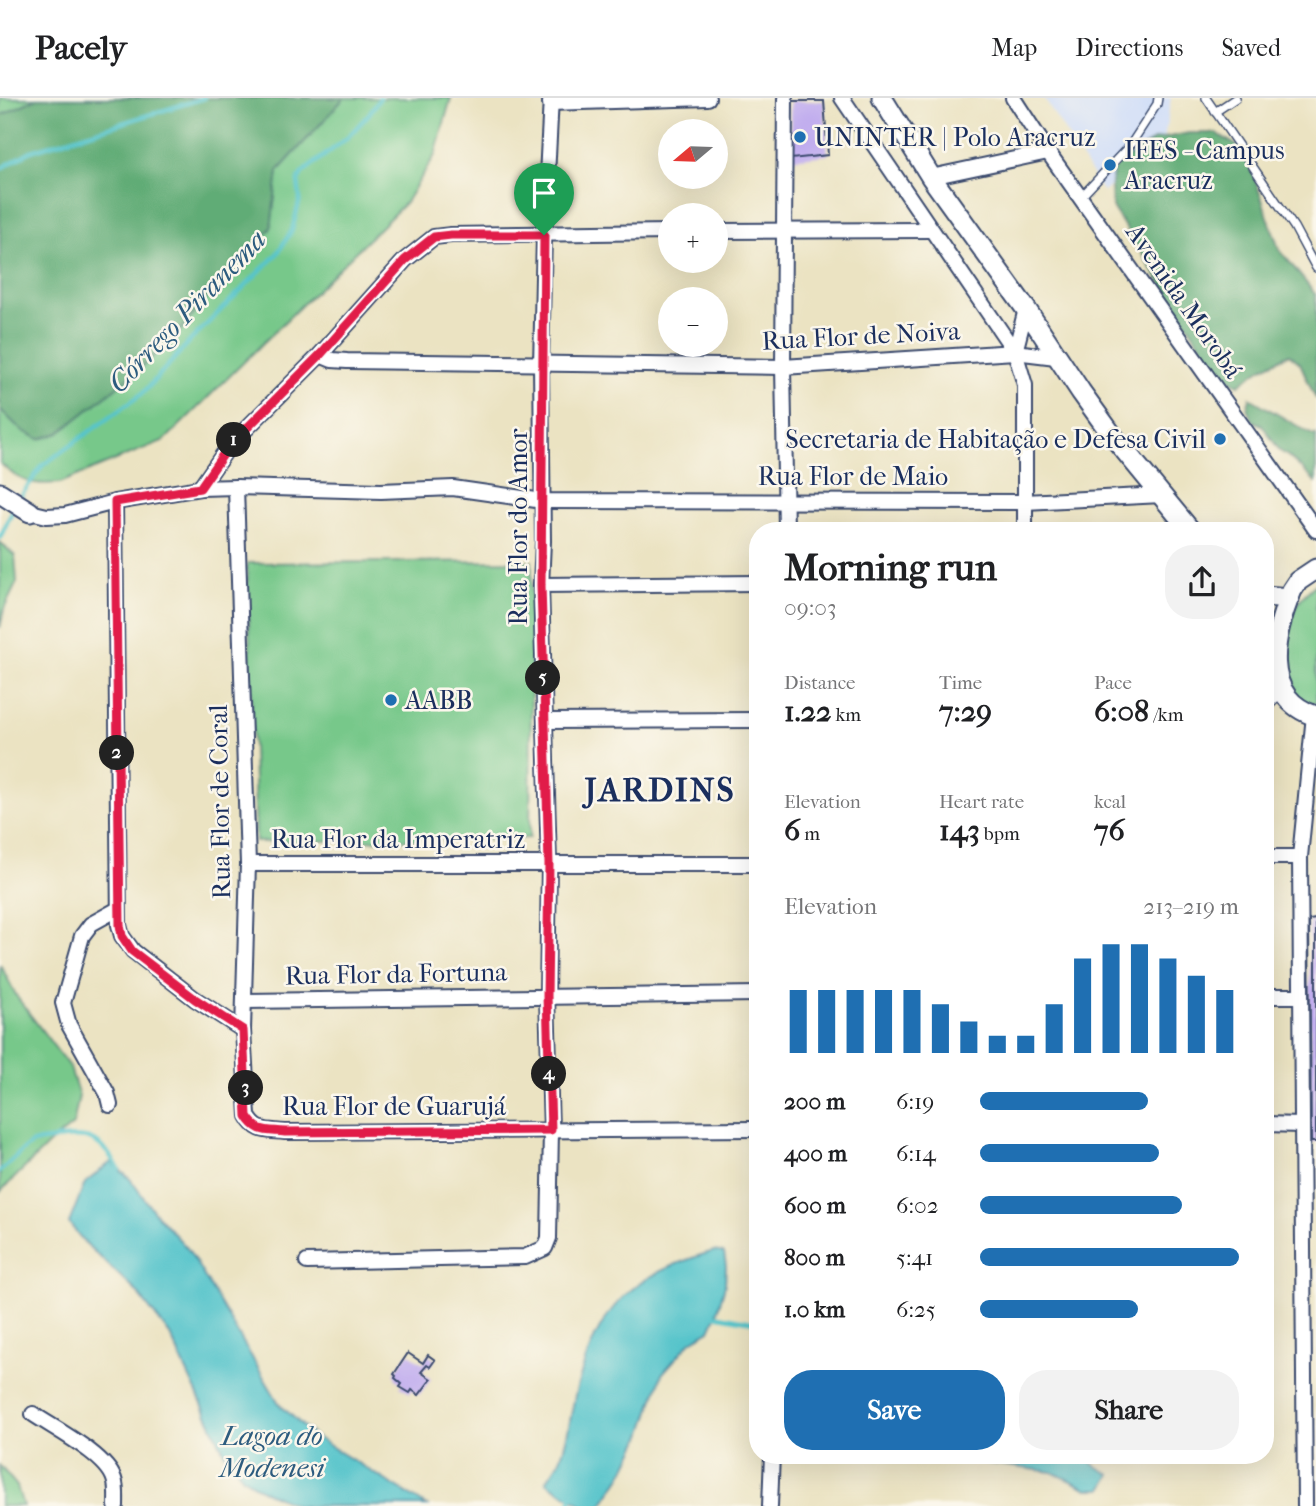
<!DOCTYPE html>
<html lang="en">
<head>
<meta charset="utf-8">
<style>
	:root { --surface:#fff; --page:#f2f2f2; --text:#202124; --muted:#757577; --line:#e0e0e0; --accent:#1f6fb2 }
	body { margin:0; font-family:"IM FELL French Canon",serif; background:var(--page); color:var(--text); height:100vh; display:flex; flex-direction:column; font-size:26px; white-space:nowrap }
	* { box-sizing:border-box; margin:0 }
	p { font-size:23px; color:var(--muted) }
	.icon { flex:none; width:38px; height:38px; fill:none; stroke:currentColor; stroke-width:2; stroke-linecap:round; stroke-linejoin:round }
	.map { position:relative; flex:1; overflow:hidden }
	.panel { position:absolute; left:749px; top:424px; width:525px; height:942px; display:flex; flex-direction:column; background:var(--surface); border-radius:28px; box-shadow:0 7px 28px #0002 }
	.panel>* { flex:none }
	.needle { width:46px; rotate:251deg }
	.buttons { position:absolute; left:658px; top:21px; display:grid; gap:14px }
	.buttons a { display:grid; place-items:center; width:70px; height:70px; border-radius:50%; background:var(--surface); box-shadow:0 7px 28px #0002; font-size:35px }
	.pin { position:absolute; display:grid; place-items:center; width:60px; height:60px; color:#fff; margin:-72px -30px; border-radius:50% 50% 50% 0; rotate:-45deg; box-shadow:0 0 7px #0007 }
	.pin .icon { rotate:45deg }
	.km { position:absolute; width:35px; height:35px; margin:-18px; border-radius:50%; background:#222; color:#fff; font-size:19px; line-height:35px; text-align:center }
	.round { display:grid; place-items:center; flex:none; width:74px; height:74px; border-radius:28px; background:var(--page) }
	.head { display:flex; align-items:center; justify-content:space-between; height:119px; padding:0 35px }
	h1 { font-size:38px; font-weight:800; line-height:52px }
	.figures { display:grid; grid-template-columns:repeat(3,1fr); gap:10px; height:119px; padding:7px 35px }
	.figures div { display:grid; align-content:center }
	.figures b { font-size:30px; font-weight:800 }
	.figures small { font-size:19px; font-weight:400 }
	.figures p { font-size:19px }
	.chart { height:196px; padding:14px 35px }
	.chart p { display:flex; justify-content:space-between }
	.chart svg { width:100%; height:126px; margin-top:7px; stroke:var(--accent); stroke-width:6 }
	.button { display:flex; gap:14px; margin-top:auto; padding:14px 35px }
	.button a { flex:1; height:80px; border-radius:28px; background:var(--accent); color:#fff; font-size:28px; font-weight:800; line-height:80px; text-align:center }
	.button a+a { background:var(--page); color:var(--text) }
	ul { padding:0 35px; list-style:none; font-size:23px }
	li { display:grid; grid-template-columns:112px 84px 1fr; align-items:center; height:52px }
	li i { height:18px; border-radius:9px; background:var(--accent) }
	header { display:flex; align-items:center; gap:42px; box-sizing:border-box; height:98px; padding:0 35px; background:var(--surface); border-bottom:2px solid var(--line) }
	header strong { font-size:33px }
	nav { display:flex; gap:38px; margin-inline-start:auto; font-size:24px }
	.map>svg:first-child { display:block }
	.built { fill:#ccdbf9 }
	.green { fill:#77c88a; stroke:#497c74; stroke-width:2 }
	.forest { fill:#61ac76; stroke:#3e6e6a; stroke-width:2 }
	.water { fill:#56c4cb; stroke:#387a94; stroke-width:2 }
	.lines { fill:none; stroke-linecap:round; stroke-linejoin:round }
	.stream { stroke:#56c4cb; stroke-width:4.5 }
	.building { fill:#c0acee }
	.lane-casing { stroke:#3a4a6d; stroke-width:10 }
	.street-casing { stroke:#3a4a6d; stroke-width:18 }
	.secondary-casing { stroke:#3a4a6d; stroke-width:23 }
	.lane { stroke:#fff; stroke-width:7 }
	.street { stroke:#fff; stroke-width:14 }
	.secondary { stroke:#fff; stroke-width:19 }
	.route-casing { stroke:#fff; stroke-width:14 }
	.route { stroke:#e11d48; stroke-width:9 }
	.poi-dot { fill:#1f6fb2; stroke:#fbf7ec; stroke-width:2.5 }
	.labels { text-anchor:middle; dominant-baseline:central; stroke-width:5; stroke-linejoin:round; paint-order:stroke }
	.poi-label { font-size:26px; fill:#1b2f5e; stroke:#fbf7ec; text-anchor:start }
	.street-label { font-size:26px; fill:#1b2f5e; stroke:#fbf7ec }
	.water-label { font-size:28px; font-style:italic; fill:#2d5c7f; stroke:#fbf7ec }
	.district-label { font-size:33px; font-weight:bold; letter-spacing:2px; fill:#1b2f5e; stroke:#fbf7ec }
</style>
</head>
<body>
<header>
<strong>Pacely</strong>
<nav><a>Map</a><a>Directions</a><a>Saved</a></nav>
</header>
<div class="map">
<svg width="1316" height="1408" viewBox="0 0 1316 1408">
	<rect width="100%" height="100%" fill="#fbf7ec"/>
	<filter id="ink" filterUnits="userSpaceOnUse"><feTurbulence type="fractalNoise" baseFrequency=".0143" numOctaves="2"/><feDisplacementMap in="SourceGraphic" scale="14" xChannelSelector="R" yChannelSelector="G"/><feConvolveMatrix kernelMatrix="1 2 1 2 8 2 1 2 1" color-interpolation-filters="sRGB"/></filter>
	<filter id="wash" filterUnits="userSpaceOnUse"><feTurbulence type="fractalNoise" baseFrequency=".00686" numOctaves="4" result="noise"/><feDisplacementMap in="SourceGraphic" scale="28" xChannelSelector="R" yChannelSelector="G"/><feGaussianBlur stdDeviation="1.57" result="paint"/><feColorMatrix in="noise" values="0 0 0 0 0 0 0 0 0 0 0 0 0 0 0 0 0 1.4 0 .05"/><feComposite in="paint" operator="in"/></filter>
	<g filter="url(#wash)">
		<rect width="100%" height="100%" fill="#ebe3c2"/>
		<polygon class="built" points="1044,0 1171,0 1164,41 1103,94"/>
		<g class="green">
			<polygon points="0,0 37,0 0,18"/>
			<path d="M344,0h107l-16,57 -29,47 -241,238 -105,43c-27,3 -41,-1 -60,-20v-54l21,21 19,9 19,-6 74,-59 41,-36 44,-53 53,-57 7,-57z"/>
			<polygon points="0,444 15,458 17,484 4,511 0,530"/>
			<polygon points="532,463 530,740 256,744 247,465"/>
			<path d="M1316,486v119l-5,2 -17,-11c-10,-29 -10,-67 6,-94 4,-6 11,-11 16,-16z"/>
			<polygon points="0,866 17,899 70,970 79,998 73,1027 50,1045 0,1094"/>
			<polygon points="0,1368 17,1388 23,1408 0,1408"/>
		</g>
		<g class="forest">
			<polygon points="37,0 344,0 278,73 271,130 218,187 174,240 133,276 59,335 39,341 21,332 0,311 0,18"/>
			<polygon points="1189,35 1215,35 1241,50 1254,78 1279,151 1316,197 1316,301 1300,265 1289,256 1262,270 1239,286 1225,280 1211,263 1112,109 1111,88 1114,69 1154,42"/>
			<polygon points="1250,300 1313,337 1316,336 1316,384 1289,359 1280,353 1262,327 1253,323 1247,310"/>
		</g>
		<g class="water">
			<polygon points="111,1064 130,1081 155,1115 188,1151 280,1307 314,1338 427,1408 298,1408 262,1392 243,1379 226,1358 170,1237 137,1194 85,1145 69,1125 85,1085"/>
			<path d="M714,1153l10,2 2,13 -1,19 -8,29 -7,16 -19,11 -29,33 -20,61 -20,40 -21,31h-17l-38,-24c5,-9 13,-18 16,-28 7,-20 9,-42 14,-63 23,-86 54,-115 138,-140z"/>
			<polygon points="945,1356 1076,1356 1111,1377 1102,1391 1088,1391 1052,1374 958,1361"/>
		</g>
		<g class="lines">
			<g class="stream">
				<polyline points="0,71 31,53 204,0"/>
				<polyline points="18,402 43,367 143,295 191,242 277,156 292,132 300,101 298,83 302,75 347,40 368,17 380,0"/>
				<polyline points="0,440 14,409"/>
				<path d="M0,1073c11,-8 19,-19 29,-26 6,-4 15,-4 21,-5 38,-6 49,-4 69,29"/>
				<polyline points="714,1217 758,1225"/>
				<polyline points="569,1408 573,1397"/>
			</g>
		</g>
		<g id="blocks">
			<g class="building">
				<polygon points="790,3 824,3 828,57 791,61"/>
				<polygon points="1316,821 1316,1044 1311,1044 1309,822"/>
				<polygon points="408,1255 423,1265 428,1257 435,1262 430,1269 427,1267 421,1274 431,1281 419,1297 412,1292 410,1295 400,1289 402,1286 395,1280 396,1278 394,1276"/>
			</g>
		</g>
	</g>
	<g filter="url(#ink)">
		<use href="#blocks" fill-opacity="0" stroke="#3a4a6d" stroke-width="2"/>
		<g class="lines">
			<defs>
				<g id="lane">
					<polyline points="1206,0 1294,129 1316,170"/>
					<polyline points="1215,14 1236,0"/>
					<polyline points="1081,99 1131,46 1157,6 1158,0"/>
				</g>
				<g id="street">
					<polyline points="785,0 783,269 786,432"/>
					<polyline points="842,0 1015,254 1025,287 1025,432"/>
					<polyline points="1013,0 1048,54 1316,432"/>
					<polyline points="550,5 708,0"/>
					<polyline points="931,79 1048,54"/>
					<polyline points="716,133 931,132"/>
					<polyline points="1015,254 1026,211"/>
					<polyline points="320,257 332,262 347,263 783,269 1015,254 1056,259"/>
					<path d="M236,389l12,377 -5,166 5,86c9,17 19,14 37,16l473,-3"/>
					<polyline points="200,390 229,348 320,257 405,162 434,139 451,137 670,134"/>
					<polyline points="115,404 119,827 122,838 133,853 195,901 243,932"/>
					<polyline points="30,414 47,418 65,417 115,404 200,390 236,389 381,393 453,390 543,403 1025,404 1162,397"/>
					<polyline points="541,487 758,485"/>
					<polyline points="1265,606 1281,591"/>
					<polyline points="545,623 758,622"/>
					<polyline points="1265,759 1300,759"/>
					<polyline points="248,766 758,766"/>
					<polyline points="1265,898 1300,898"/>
					<polyline points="245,903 758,896"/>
					<polyline points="110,1007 107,995 69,927 63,905 82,838 91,826 118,811"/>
					<polyline points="1265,1026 1301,1027"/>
					<polyline points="307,1164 525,1159 545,1150 549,1140 551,1032 547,898 549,766 541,487 543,443 541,267 544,137 551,0"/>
					<path d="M33,1316c22,15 73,41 81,65 3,8 2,18 2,27"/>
					<polyline points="770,1408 772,1356"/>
					<polyline points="1305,1408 1300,759 1314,617"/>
				</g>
				<g id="secondary">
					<polyline points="882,0 931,79 1026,211 1081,294 1112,337 1190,432"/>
					<polyline points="0,395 30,414"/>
					<path d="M1316,471l-18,12 -6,9c-18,43 -34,108 24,126"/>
					<polyline points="1265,498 1289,500"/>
				</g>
			</defs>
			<use href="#lane" class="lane-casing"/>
			<use href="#street" class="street-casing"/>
			<use href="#secondary" class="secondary-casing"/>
			<use href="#lane" class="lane"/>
			<use href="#street" class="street"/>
			<use href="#secondary" class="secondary"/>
		</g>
	</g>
	<g class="lines" filter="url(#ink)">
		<defs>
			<path id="route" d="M451,137h93l-3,350 8,279 -2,132 4,134 -266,2c-18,-2 -28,1 -38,-16l-4,-86 -48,-31 -63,-48 -10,-15 -2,-11 -5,-423 85,-14 29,-42 91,-91 85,-95 29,-23z"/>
		</defs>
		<use href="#route" class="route-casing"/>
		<use href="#route" class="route"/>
	</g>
	<g class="poi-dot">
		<circle cx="800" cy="39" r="7"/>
		<circle cx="1110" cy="67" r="7"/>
		<circle cx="1220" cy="341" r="7"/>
		<circle cx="391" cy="602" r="7"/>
	</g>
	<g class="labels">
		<g class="poi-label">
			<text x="814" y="39">UNINTER | Polo Aracruz</text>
			<text x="1124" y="52">IFES - Campus<tspan x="1124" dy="30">Aracruz</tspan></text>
			<text x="1206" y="341" text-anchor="end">Secretaria de Habitação e Defesa Civil</text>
			<text x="405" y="602">AABB</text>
		</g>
		<g class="street-label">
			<text transform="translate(1184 203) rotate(55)">Avenida Morobá</text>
			<text transform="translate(861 238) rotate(-3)">Rua Flor de Noiva</text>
			<text x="853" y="378">Rua Flor de Maio</text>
			<text transform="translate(518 429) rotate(-90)">Rua Flor do Amor</text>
			<text transform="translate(220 704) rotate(-91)">Rua Flor de Coral</text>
			<text x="398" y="741">Rua Flor da Imperatriz</text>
			<text transform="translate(396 876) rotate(-1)">Rua Flor da Fortuna</text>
			<text x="394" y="1008">Rua Flor de Guarujá</text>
		</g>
		<g class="water-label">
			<text transform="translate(187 213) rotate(-46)">Córrego Piranema</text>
			<text x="272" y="1337">Lagoa do<tspan x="272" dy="32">Modenesi</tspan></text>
		</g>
		<g class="district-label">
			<text x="660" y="692">JARDINS</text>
		</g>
	</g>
</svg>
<div class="buttons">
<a><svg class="needle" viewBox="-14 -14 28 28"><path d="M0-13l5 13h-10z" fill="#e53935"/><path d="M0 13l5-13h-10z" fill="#757577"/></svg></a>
<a>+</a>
<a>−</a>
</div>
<div class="pin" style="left:544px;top:137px;background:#1e9e55"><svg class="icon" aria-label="arrive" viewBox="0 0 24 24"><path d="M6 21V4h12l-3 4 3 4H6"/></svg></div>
<b class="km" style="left:234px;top:342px">1</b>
<b class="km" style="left:117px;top:655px">2</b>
<b class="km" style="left:246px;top:990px">3</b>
<b class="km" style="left:549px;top:976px">4</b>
<b class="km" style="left:543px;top:580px">5</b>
<section class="panel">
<div class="head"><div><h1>Morning run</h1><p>09:03</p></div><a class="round"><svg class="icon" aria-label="share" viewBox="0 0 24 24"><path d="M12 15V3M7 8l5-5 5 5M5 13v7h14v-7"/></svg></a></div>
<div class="figures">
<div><p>Distance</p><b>1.22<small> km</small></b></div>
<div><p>Time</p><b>7:29</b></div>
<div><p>Pace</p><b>6:08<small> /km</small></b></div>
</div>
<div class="figures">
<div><p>Elevation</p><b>6<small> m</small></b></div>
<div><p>Heart rate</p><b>143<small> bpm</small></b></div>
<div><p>kcal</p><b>76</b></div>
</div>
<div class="chart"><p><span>Elevation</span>213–219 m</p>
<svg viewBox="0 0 160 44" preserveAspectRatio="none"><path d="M5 44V22M15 44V22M25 44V22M35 44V22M45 44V22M55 44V27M65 44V33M75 44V38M85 44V38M95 44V27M105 44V11M115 44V6M125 44V6M135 44V11M145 44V17M155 44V22"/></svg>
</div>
<ul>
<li><b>200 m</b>6:19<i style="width:65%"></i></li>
<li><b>400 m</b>6:14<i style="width:69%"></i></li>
<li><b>600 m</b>6:02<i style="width:78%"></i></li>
<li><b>800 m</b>5:41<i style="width:100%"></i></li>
<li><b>1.0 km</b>6:25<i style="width:61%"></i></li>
</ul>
<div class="button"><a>Save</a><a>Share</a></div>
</section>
</div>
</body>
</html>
